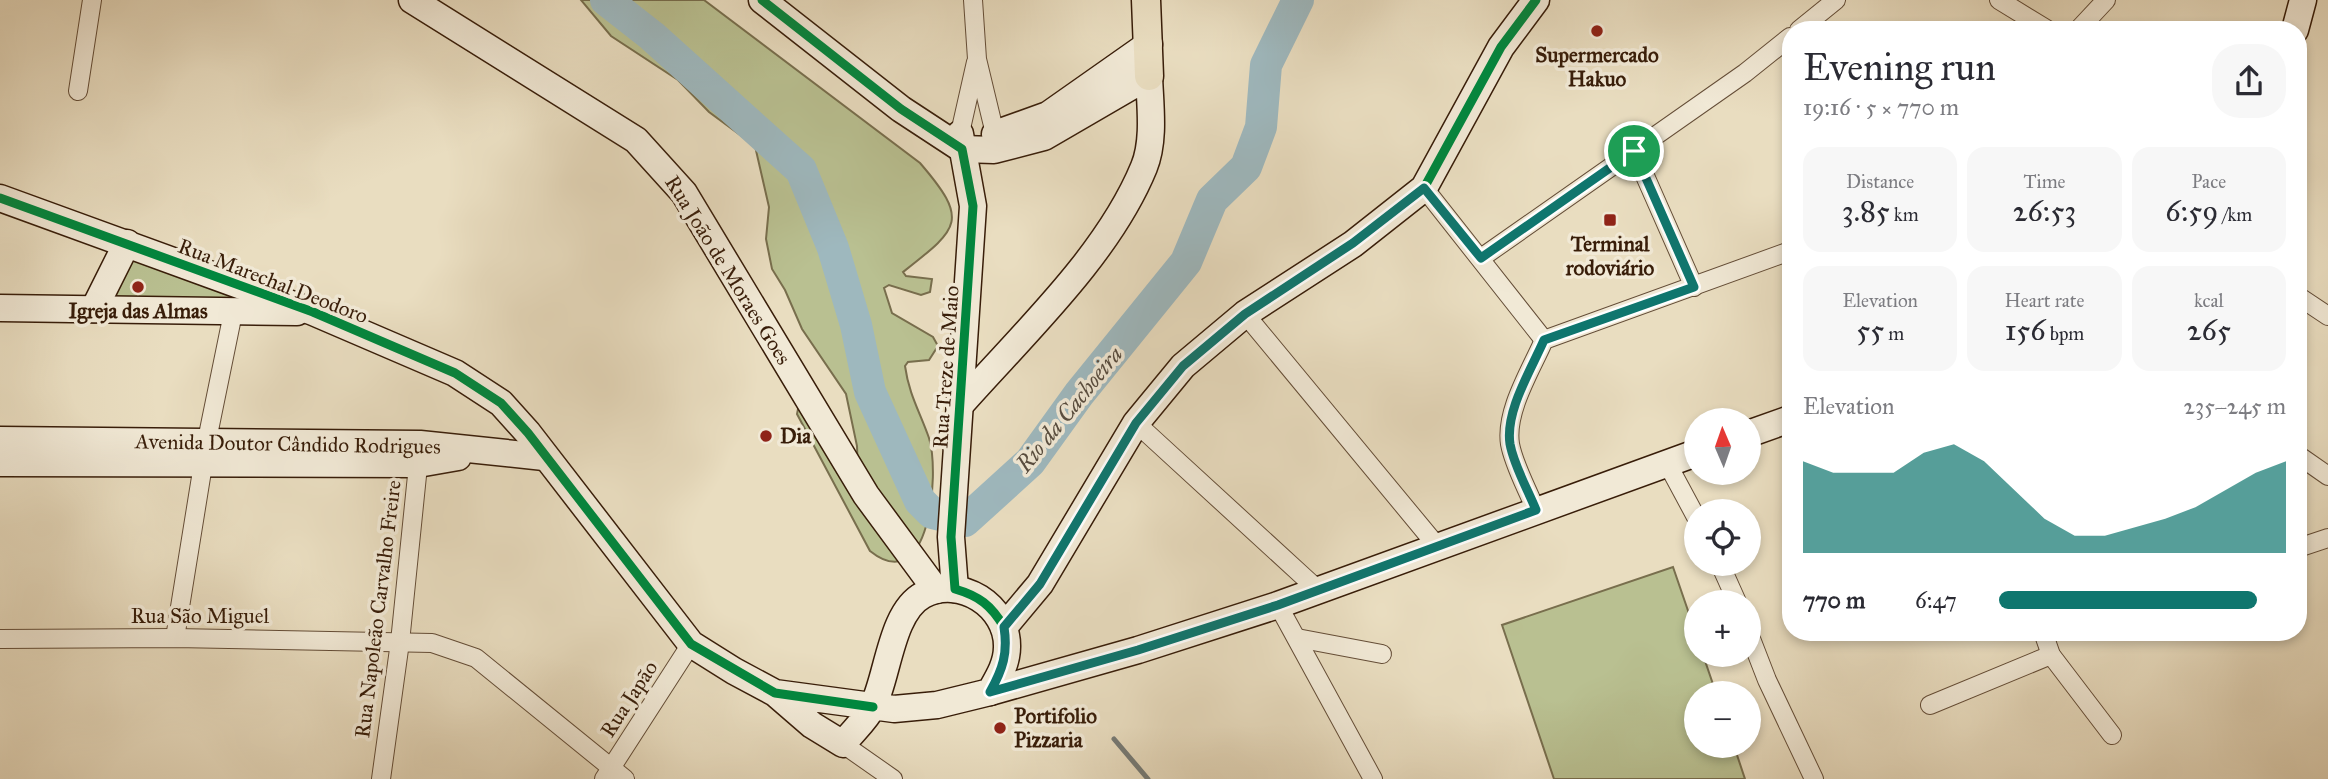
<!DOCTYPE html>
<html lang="en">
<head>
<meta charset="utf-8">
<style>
	:root { --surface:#fff; --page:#f7f7f7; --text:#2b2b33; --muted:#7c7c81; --accent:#0f766e }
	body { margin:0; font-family:"IM FELL Great Primer",serif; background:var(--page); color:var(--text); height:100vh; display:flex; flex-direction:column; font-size:26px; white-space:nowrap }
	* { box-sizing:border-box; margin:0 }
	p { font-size:23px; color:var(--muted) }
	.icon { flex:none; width:38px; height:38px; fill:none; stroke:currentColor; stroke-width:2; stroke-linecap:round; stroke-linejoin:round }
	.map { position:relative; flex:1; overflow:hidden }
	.side { position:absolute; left:1782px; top:21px; width:525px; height:620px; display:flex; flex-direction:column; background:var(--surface); border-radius:28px; box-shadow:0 4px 10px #0003 }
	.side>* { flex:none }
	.needle { width:46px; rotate:358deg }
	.tools { position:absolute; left:1684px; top:408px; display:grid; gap:14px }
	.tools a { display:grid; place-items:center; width:77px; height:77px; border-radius:50%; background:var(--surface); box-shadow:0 4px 10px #0003; font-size:35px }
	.pin { position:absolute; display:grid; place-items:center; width:60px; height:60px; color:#fff; margin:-30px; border:4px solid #fff; border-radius:50%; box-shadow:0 2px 7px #0007 }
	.round { display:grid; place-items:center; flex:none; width:74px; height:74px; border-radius:28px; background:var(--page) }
	.headline { display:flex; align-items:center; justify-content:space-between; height:119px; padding:0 21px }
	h1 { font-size:38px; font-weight:600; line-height:52px }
	.stats { display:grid; grid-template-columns:repeat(3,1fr); gap:10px; height:119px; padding:7px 21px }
	.stats div { display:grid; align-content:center; border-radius:18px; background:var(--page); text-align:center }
	.stats b { font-size:30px; font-weight:600 }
	.stats small { font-size:19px; font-weight:400 }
	.stats p { font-size:19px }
	.chart { height:196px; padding:14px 21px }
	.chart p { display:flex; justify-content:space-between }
	.chart svg { width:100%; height:126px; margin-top:7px; fill:var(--accent); opacity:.7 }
	ul { padding:0 21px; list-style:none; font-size:23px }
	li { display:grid; grid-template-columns:112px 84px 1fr; align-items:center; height:52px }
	li i { height:18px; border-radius:9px; background:var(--accent) }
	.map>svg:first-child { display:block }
	.green { fill:#b9c091; stroke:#786e4d; stroke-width:2 }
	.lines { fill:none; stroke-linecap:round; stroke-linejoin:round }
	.stream { stroke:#757a76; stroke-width:5 }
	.river { stroke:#9eb8be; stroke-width:32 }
	.street-casing { stroke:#644d37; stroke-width:20 }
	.secondary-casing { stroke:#381d09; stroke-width:29 }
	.primary-casing { stroke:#381d09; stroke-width:31 }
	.street { stroke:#f1e9d6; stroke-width:18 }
	.secondary { stroke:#f1e9d6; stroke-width:26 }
	.primary { stroke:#e9ddc0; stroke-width:28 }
	.cycleway-casing { stroke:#f1e9d6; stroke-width:13 }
	.cycleway { stroke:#00873e; stroke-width:9 }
	.route-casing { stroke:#fff; stroke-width:14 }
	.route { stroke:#0f766e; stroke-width:9 }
	.poi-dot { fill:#8f2418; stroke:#f1e9d6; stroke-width:2.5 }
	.labels { text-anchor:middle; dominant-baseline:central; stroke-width:7; stroke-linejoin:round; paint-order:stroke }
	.poi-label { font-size:21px; font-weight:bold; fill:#381d09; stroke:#f1e9d6 }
	.street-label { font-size:21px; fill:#381d09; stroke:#f1e9d6 }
	.water-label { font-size:23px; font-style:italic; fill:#574c3f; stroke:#f1e9d6 }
</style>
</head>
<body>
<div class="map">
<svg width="2328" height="779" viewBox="0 0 2328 779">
	<rect width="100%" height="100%" fill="#e9ddc0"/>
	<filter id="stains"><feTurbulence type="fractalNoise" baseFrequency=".00286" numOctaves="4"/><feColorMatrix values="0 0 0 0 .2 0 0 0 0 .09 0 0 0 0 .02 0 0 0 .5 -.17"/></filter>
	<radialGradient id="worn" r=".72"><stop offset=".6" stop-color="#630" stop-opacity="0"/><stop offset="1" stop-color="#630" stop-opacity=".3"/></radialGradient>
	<g class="green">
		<path d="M581,0h123l216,163c50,58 39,65 -17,109l3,4 26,3 -2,13 -9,3 -32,-10 -5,3 8,25 41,24 5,9 -9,14 -21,2 -3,4c4,29 15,46 24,72 11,36 1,161 -59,113l-73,-137 2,-10 59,70 -1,-28 -11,-52 -44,-65 -17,-39 -13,-21 -6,-30 3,-32 -14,-61 -46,-34 -31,-32 -67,-44z"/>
		<polygon points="132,251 285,304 108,303"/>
		<polygon points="1673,567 1696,634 1696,654 1703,655 1716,693 1696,693 1696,746 1734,746 1745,779 1554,779 1502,625"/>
	</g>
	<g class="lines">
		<polyline class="stream" points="1114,739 1148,779"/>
		<polyline class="river" points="606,0 652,36 801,170 833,248 856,325 870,392 920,501 932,513 965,521 1030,462 1079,394 1186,262 1212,200 1246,167 1261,127 1266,65 1298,0"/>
		<defs>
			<g id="street">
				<polyline points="973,0 977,59 995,134"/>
				<polyline points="1999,0 2048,30"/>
				<polyline points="1799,30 1836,0"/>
				<polyline points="2078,30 2106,0"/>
				<polyline points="78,91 92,0"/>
				<polyline points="960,133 976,62"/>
				<polyline points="1634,151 1694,287"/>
				<polyline points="1424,188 1544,340"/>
				<polyline points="1481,258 1745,73 1790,37"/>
				<polyline points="2298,296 2328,316"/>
				<polyline points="1245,314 1437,546"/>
				<polyline points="1136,423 1317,589"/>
				<polyline points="2298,455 2328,476"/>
				<polyline points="1667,463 1696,517"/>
				<path d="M1536,511c-8,-21 -22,-45 -26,-67 -5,-33 21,-74 34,-104l246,-89"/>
				<polyline points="2298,548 2328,538"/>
				<polyline points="1720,564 1737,602"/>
				<polyline points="1278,605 1373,779"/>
				<polyline points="1748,631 1767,680 1814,779"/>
				<polyline points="2043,632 2051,655 2112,735"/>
				<polyline points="175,638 207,440 233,313"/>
				<polyline points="1297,638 1382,654"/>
				<polyline points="0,639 175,638 432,643 476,658 625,779"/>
				<polyline points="1930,705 2051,655"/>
				<polyline points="843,744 893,779"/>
				<polyline points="381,779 400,642 419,456"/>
				<polyline points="604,779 691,644"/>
			</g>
			<g id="secondary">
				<polyline points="412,0 636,140 684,193 866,495 936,590"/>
				<path d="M762,0l139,109 61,40 32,1 50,-13 105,-61c1,29 6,64 -5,91 -36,88 -120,166 -182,236"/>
				<polyline points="2295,30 2303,0"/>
				<polyline points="995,134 1048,115 1149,44"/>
				<path d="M0,198l313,114 142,61 46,30 27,30 163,211 43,27 41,22 119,16 43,-4 53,-13c8,-14 17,-28 17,-45 1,-41 -47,-72 -84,-52 -32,17 -35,81 -50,111 -7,14 -21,26 -30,38l-31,-19 -37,-32"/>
				<polyline points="0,308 297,312"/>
				<polyline points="94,309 127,243"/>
				<polyline points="1748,434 1790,419"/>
				<polyline points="0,440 420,444 544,457"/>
				<polyline points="0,463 418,464 458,457"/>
				<polyline points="955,589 951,537 973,206 960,134"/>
				<polyline points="1004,627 1040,584 1136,423 1183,366 1245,314 1353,244 1424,188 1501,47 1536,0"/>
				<polyline points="990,692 1138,650 1278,605 1696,453"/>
			</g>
			<polyline id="primary" points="1146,0 1149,76"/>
		</defs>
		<use href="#street" class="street-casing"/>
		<use href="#secondary" class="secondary-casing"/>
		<use href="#primary" class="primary-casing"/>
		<use href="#street" class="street"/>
		<use href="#secondary" class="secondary"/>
		<use href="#primary" class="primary"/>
		<defs>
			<g id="cycleway">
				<path d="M762,0l139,109 61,40 11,57 -22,331 4,52c24,7 36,16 49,38l36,-43 96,-161 47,-57 62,-52 108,-70 71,-56 77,-141 35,-47"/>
				<polyline points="0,198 313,312 455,373 501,403 528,433 691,644 775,693 873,707"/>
			</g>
		</defs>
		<use href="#cycleway" class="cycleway-casing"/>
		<use href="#cycleway" class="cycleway"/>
	</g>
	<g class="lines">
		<defs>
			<path id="route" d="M1634,151l60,136 -150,53c-13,30 -39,71 -34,104 4,22 18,46 26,66l-258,95 -140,45 -148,42c13,-23 18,-39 14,-65l36,-43 96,-161 47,-57 62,-52 108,-71 71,-55 57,70z"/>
		</defs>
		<use href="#route" class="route-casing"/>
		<use href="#route" class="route"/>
	</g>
	<g class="poi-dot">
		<circle cx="1597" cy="31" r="7"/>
		<rect x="1603" y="213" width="14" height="14" rx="3.5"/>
		<circle cx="138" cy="287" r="7"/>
		<circle cx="766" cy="436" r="7"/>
		<circle cx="1000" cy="728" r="7"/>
	</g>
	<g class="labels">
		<g class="poi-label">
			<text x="1597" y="55">Supermercado<tspan x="1597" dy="24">Hakuo</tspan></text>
			<text x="1610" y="244">Terminal<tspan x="1610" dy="24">rodoviário</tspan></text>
			<text x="138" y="311">Igreja das Almas</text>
			<text x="780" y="436" text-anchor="start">Dia</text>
			<text x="1014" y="716" text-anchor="start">Portifolio<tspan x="1014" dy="24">Pizzaria</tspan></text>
		</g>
		<g class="street-label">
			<text transform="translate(728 270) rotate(58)">Rua João de Moraes Goes</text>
			<text transform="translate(273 281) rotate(21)">Rua Marechal Deodoro</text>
			<text transform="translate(946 367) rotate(-86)">Rua Treze de Maio</text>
			<text transform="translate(288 444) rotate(1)">Avenida Doutor Cândido Rodrigues</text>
			<text transform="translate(378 609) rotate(-83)">Rua Napoleão Carvalho Freire</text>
			<text x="200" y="616">Rua São Miguel</text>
			<text transform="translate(629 699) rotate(-57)">Rua Japão</text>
		</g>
		<g class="water-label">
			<text transform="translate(1069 409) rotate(-51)">Rio da Cachoeira</text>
		</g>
	</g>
	<rect width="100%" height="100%" filter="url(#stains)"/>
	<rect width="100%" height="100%" fill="url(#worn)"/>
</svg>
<div class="tools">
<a><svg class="needle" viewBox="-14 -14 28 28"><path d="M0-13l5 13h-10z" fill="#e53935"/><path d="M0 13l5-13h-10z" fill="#7c7c81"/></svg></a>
<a><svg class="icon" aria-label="locate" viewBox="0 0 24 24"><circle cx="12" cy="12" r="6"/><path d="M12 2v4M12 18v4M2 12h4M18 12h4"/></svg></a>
<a>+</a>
<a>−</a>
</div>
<div class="pin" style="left:1634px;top:151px;background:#1e9e55"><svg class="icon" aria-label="arrive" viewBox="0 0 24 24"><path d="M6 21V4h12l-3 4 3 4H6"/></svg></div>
<section class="side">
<div class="headline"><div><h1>Evening run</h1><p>19:16 · 5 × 770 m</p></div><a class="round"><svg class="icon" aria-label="share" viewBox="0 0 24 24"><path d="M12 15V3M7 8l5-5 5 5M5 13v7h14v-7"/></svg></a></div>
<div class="stats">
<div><p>Distance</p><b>3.85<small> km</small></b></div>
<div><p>Time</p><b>26:53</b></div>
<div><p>Pace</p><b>6:59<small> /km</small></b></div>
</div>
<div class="stats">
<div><p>Elevation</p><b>55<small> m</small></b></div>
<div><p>Heart rate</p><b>156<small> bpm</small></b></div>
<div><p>kcal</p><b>265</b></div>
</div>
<div class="chart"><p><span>Elevation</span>235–245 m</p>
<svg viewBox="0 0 160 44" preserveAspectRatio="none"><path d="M0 44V12L10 16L20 16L30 16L40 9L50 6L60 12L70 22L80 32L90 38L100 38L110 35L120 32L130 28L140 22L150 16L160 12V44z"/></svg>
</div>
<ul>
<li><b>770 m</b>6:47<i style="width:90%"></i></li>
</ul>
</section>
</div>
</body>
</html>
